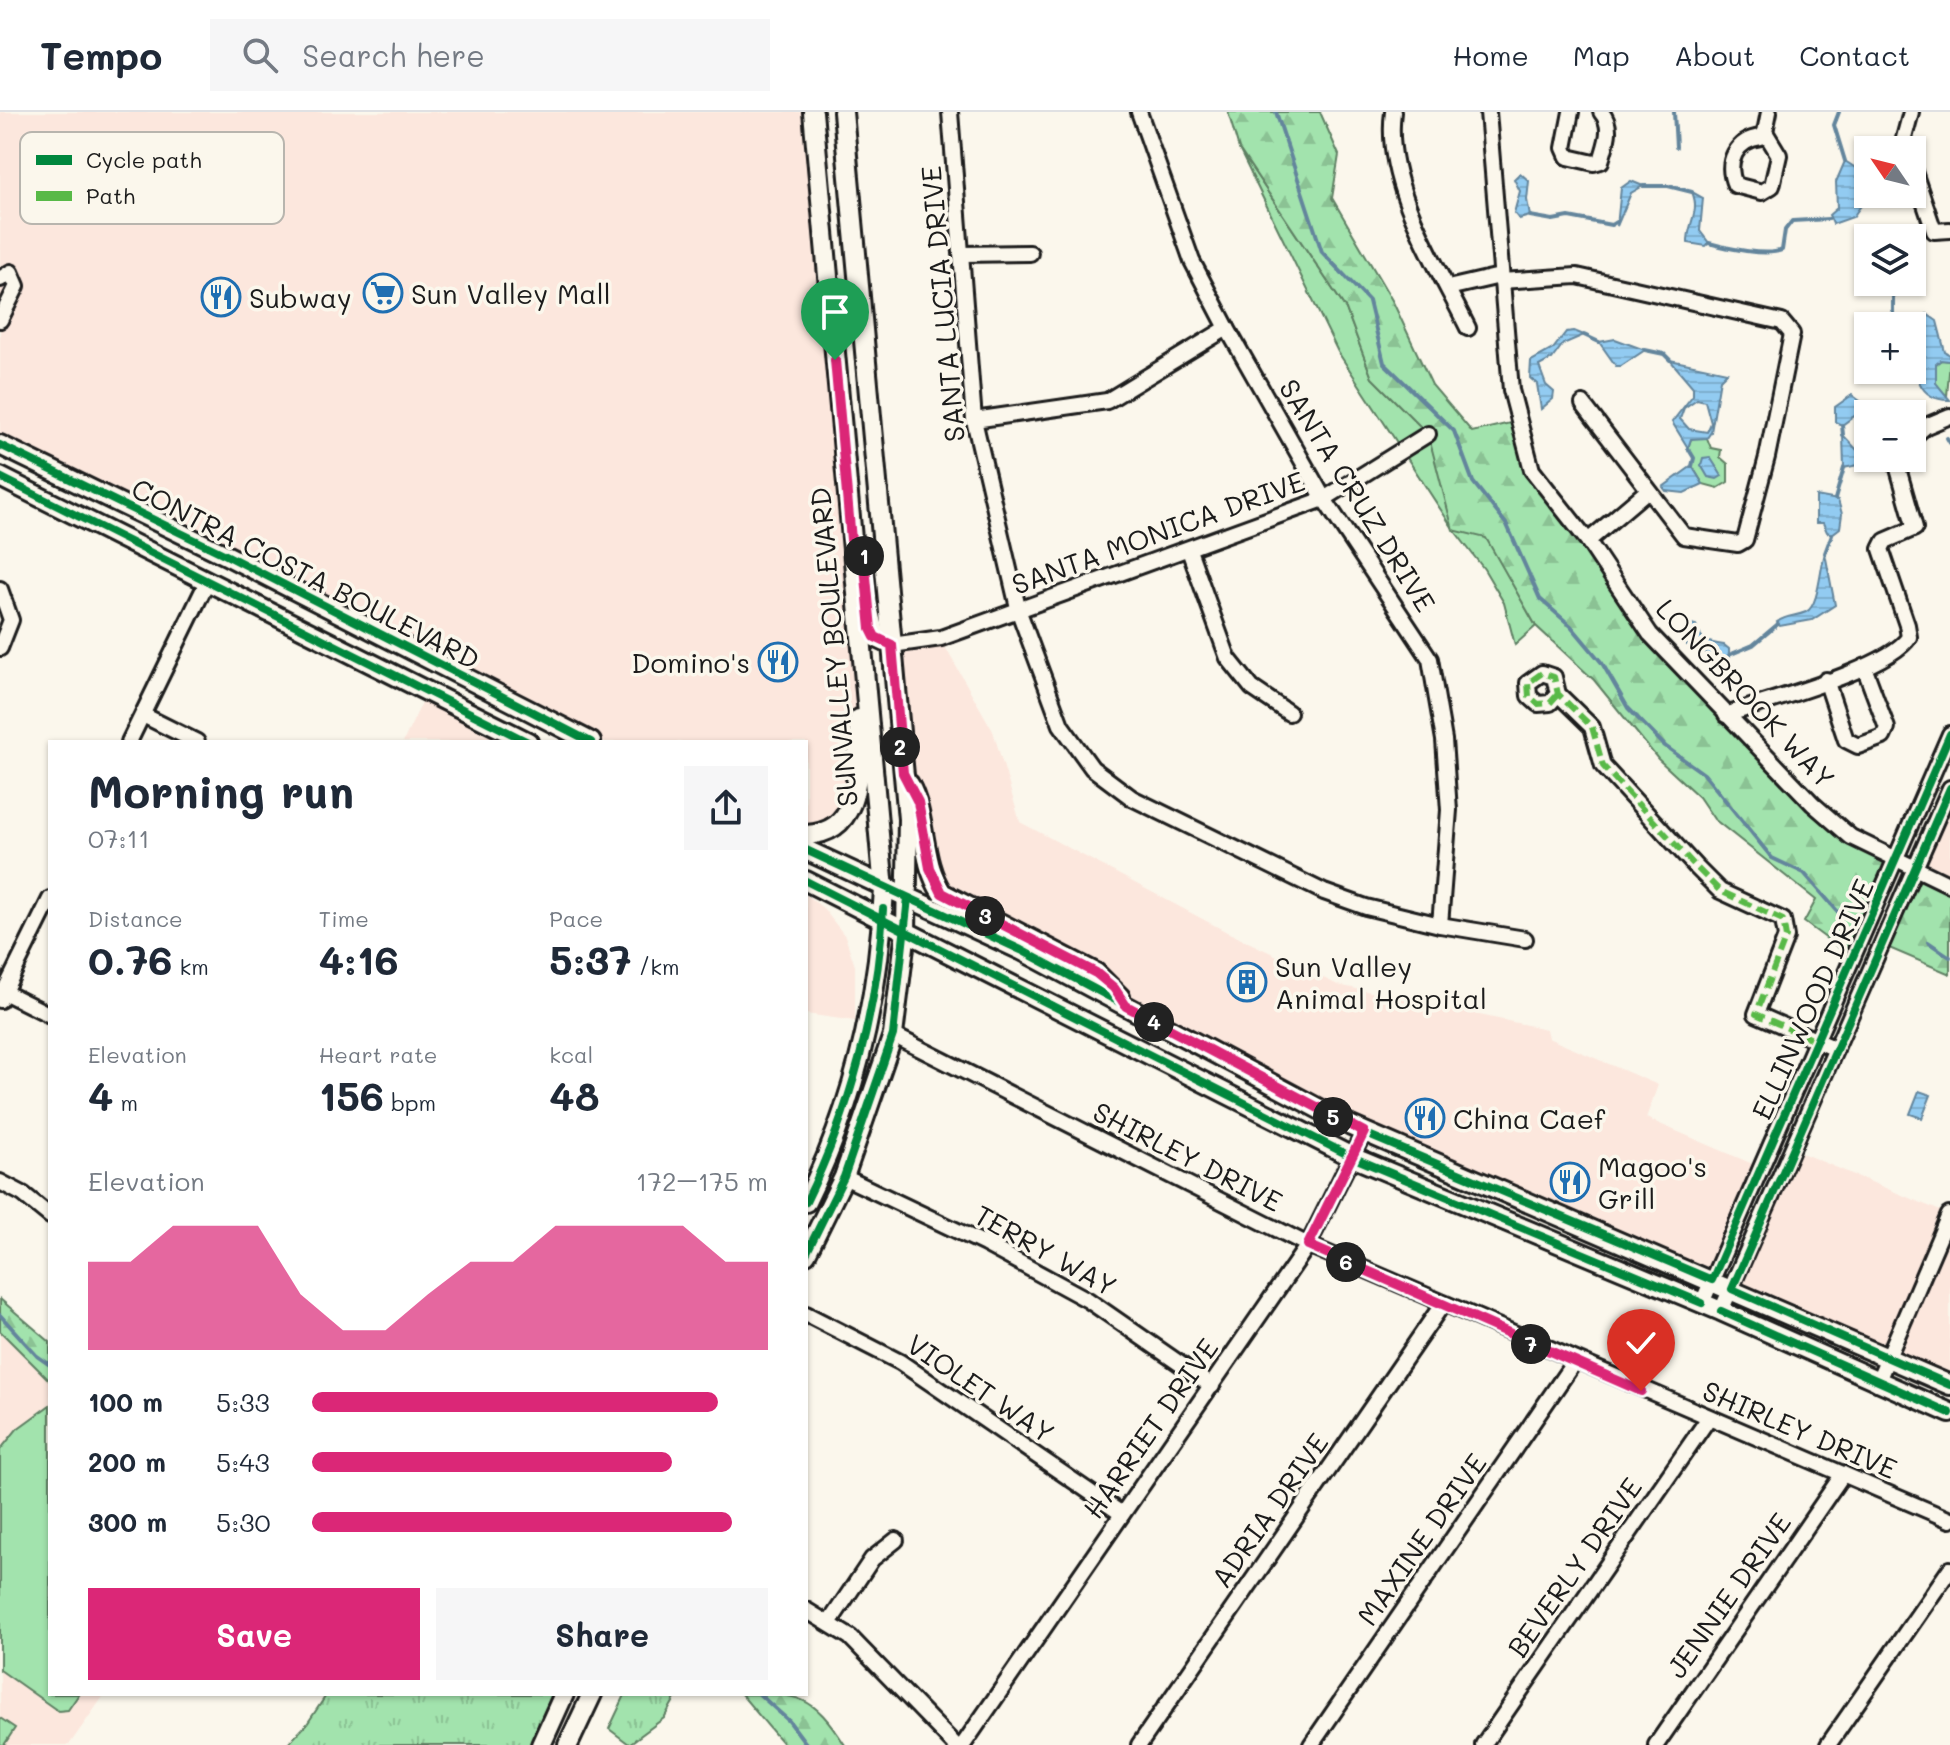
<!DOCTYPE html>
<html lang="en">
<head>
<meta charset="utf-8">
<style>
	:root { --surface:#fff; --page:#f6f6f7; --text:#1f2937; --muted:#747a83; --line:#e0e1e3; --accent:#db2777 }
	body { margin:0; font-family:Mali,sans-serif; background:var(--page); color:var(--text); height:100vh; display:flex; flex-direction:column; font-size:30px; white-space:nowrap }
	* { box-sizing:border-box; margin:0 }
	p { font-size:26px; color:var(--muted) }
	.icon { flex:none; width:44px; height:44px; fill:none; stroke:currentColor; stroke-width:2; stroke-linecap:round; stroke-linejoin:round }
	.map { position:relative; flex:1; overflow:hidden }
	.panel { position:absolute; left:48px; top:628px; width:760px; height:956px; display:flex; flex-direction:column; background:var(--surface); border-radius:0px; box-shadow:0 2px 6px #0004 }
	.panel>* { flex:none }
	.needle { width:52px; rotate:305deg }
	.tools { position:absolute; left:1854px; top:24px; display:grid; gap:16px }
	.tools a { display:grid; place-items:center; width:72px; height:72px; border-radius:0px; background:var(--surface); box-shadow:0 2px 6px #0004; font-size:40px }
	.pin { position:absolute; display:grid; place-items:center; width:68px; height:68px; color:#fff; margin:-82px -34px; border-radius:50% 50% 50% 0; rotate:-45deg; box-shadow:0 0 8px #0007 }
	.pin .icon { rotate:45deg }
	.km { position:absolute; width:40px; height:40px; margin:-20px; border-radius:50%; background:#222; color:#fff; font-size:22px; line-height:40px; text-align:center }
	.round { display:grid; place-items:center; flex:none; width:84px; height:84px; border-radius:0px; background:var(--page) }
	.head { display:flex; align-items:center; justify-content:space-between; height:136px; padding:0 40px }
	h1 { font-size:44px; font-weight:800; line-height:60px }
	.figures { display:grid; grid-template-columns:repeat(3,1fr); gap:12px; height:136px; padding:8px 40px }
	.figures div { display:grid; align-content:center }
	.figures b { font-size:40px; font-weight:800 }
	.figures small { font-size:22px; font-weight:400 }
	.figures p { font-size:22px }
	.chart { height:224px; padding:16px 40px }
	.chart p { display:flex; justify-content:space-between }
	.chart svg { width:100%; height:144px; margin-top:8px; fill:var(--accent); opacity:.7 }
	.primary-button { display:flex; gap:16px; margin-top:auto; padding:16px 40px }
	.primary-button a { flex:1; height:92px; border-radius:0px; background:var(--accent); color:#fff; font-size:32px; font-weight:800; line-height:92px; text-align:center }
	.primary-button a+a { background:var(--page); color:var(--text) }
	ul { padding:0 40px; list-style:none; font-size:26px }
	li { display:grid; grid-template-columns:128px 96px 1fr; align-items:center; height:60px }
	li i { height:20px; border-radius:10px; background:var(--accent) }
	header { display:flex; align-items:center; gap:48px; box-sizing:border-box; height:112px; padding:0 40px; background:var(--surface); border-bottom:2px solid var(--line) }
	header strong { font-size:38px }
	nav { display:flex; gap:44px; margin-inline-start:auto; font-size:28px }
	.search { width:560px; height:72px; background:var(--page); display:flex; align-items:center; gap:20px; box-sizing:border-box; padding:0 28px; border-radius:0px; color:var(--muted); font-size:30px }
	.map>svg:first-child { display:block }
	.built { fill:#fce7dd }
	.grass { fill:#a2e3ad; stroke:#5f8064; stroke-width:2 }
	.forest { fill:url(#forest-firs); stroke:#5f8064; stroke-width:2 }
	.park { fill:url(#park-tufts); stroke:#5f8064; stroke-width:2 }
	.water { fill:url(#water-rules); stroke:#63859c; stroke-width:2; fill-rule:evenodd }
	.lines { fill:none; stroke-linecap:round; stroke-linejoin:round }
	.stream { stroke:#63859c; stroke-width:4 }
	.minor-casing { stroke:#1c1c1c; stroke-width:20 }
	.major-casing { stroke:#1c1c1c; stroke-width:24 }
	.minor { stroke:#fbf7ec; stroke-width:14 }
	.major { stroke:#fbf7ec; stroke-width:18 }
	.quiet { stroke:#58b947; stroke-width:6; stroke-dasharray:12 6; stroke-linecap:butt }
	.cycleway-casing { stroke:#fbf7ec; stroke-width:13 }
	.cycleway { stroke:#00873e; stroke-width:8 }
	.route-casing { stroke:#fff; stroke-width:16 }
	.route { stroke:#db2777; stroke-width:10 }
	.labels { text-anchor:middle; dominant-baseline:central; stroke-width:7; stroke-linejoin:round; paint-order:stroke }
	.poi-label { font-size:28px; fill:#1c1c1c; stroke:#fbf7ec; text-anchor:start }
	.street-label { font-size:28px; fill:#1c1c1c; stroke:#fbf7ec }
	.key { fill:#fbf7ec; stroke:#b8b5ae; stroke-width:2 }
	.key-label { font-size:22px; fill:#1c1c1c }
</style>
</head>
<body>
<header>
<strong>Tempo</strong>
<div class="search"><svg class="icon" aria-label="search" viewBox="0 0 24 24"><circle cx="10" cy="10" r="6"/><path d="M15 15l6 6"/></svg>Search here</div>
<nav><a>Home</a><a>Map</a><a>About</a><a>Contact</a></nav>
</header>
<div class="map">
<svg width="1950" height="1633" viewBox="0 0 1950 1633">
	<defs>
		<pattern id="forest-firs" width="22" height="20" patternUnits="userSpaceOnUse" patternTransform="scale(2)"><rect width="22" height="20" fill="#a2e3ad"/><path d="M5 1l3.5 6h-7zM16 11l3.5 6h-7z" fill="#8bc294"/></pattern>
		<pattern id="park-tufts" width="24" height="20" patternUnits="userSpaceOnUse" patternTransform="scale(2)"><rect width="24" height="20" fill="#a2e3ad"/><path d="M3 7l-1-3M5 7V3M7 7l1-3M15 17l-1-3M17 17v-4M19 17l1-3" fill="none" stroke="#8bc294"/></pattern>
		<pattern id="water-rules" width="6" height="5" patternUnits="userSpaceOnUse" patternTransform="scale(2)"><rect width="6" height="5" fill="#92cbf1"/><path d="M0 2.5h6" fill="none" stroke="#7daece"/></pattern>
	</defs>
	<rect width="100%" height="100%" fill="#fbf7ec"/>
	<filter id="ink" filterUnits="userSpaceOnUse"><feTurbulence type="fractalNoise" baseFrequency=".0125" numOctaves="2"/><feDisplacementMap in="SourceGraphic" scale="16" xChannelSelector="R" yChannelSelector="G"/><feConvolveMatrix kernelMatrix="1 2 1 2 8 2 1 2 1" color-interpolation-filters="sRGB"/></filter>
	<g filter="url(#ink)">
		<g class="built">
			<polygon points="0,0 813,0 863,556 848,704 806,721 806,630 592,630 0,333"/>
			<polygon points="940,526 993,619 1020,710 1227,820 1338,873 1546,917 1548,926 1658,973 1646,1006 1762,1056 1712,1168 1371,1024 942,781 903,661 892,533"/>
			<polygon points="428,578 528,630 403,630"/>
			<polygon points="1950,676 1950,773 1916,758"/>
			<polygon points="806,783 823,796 845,824 855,854 855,909 806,902"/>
			<polygon points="1792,1037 1950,1103 1950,1273 1732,1177"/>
			<polygon points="0,1219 50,1269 50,1582 105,1582 69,1633 0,1633"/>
		</g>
		<g class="grass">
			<polygon points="1239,37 1346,197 1372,266 1428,322 1440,364 1486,425 1536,514 1515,533 1504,491 1484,457 1454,418 1338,240"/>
			<polygon points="1941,248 1950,249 1947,284 1936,273 1936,252"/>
			<polygon points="1699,324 1707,326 1711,336 1721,338 1720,345 1728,352 1728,370 1718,376 1703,372 1692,354 1694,346 1688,336 1691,327"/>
			<polygon points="50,1293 50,1582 79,1582 68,1598 58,1599 0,1558 0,1338 17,1317"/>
			<polygon points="0,1606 15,1616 4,1633 0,1633"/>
		</g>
		<g class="forest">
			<polygon points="1228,0 1320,0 1339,43 1332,86 1393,190 1432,273 1472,320 1519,309 1532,358 1650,522 1813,692 1897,750 1854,847 1804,810 1816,788 1714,707 1699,685 1658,647 1594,568 1536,514 1486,426 1453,418 1428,322 1372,266 1346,197 1239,37"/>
			<polygon points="1916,758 1950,773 1950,862 1882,833"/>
			<polygon points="0,1187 50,1230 50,1269 0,1219"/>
			<path d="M741,1582c59,0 71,0 104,51h-61z"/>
		</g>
		<g class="park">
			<polygon points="327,1582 565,1582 541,1633 287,1633 307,1612"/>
			<polygon points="625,1583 676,1585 664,1606 629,1632 609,1617"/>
		</g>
		<g class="water">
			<polygon points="1845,49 1862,60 1865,88 1853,105 1833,112 1829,103 1837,96 1836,70"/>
			<polygon points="1520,61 1529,69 1527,88 1530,104 1519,107 1514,101 1520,79 1514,67"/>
			<polygon points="1631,69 1643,74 1631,81 1617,114 1621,76"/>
			<path d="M1692,80l11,6 -3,33 9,12 -3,3 -18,-3c-1,-19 13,-31 4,-51z"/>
			<path d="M1927,202l10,7 8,31 5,3v6l-9,-1 -5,4v19l14,17c-43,1 -34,-48 -39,-74z"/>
			<polygon points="1574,219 1584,223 1563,232 1552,247 1539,254 1546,273 1554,280 1553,287 1541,297 1537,272 1530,266 1531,249 1553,237 1566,220"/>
			<polygon points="1615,227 1645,238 1621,254 1616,254 1599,230"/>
			<path d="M1670,248l57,12 -7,7 -9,53 -4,6 -16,1 -3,9 -16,-26 21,-27v-8zM1697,287l8,2 6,22 -4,9 -18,-3 -9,-10 4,-11z"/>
			<polygon points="1852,283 1864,292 1864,297 1842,313 1835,310 1835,295"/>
			<polygon points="1843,323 1860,341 1858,353 1844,356"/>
			<polygon points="1710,345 1722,364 1717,367 1708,365 1701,353 1703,346"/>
			<polygon points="1692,354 1703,372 1684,381 1666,379 1663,375"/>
			<polygon points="1816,384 1838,388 1842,402 1840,416 1832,422 1827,420 1823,411 1816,411"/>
			<path d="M1825,441l10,52 -23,15 -32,6 -3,-4c11,-8 18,-5 29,-10 13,-6 14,-44 19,-59z"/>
			<path d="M1691,512l5,1c5,17 12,18 28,20l5,4 1,29h-8l-13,-24 -22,-9z"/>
			<polygon points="1919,979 1931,983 1922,1006 1910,1002"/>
		</g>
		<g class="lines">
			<g class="stream">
				<polyline points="1276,0 1322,140 1369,189 1384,251 1454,319 1473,370 1507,413 1540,487 1571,514 1602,551 1628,596 1665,634 1704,662 1772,746 1804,761 1839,801"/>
				<polyline points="1674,0 1676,35"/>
				<polyline points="1839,0 1834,13 1845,49"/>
				<polyline points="1643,74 1668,74 1692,80"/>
				<polyline points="1530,104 1553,108 1569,105 1611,113 1616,110"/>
				<path d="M1709,131c18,5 57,14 73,7l3,-20 7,-9 37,-2"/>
				<polyline points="1889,170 1893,183 1893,213"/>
				<polyline points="1584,223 1599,230"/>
				<polyline points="1645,238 1664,242 1670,248"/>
				<polyline points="1842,313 1843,323"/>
				<polyline points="1947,326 1950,331"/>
				<polyline points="1688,336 1694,346 1692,354"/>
				<polyline points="1835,387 1844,356"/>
				<polyline points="1825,441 1832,422"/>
				<polyline points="1729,543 1753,533 1778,512"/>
				<polyline points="1928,830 1950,845"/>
				<polyline points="0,1203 37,1244 50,1253"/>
				<polyline points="759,1582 789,1609 807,1633"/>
			</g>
			<defs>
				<g id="minor">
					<polyline points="950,0 974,308 1019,500 1061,613 1092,656 1132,686 1324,780 1366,795 1440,813 1525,827"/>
					<polyline points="1139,0 1192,149 1227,216 1324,387 1430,547 1444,628 1449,698 1440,813"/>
					<path d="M1393,0c-10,71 44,153 75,216"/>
					<polyline points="1488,0 1511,278 1532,358 1588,429 1650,522 1813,692 1851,725 1950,773"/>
					<path d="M1571,0l-7,36 4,9 26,6 7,-2c5,-18 13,-34 0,-49"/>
					<path d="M1765,20l-4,5c-25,3 -36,25 -26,48l27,7 10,-6 7,-31 -14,-23 4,-20"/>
					<polyline points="1908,38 1904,26 1911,0"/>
					<polyline points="1912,54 1934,119 1950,118"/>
					<polyline points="963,142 1030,141"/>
					<polyline points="0,167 11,160 17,174 0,208"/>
					<polyline points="1501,169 1577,164 1782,210 1792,222 1767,345 1745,428 1738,432 1684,424 1583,292"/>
					<polyline points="1448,176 1500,164"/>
					<polyline points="974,308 1107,289 1227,216"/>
					<polyline points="1912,326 1926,314 1950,304"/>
					<polyline points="1588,429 1648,378"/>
					<polyline points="1189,438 1228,546 1252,576 1289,601"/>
					<polyline points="0,477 11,508 0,536"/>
					<polyline points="892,533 941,526 1324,387 1428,322"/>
					<polyline points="1826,568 1846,628 1858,634 1883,625 1887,616 1864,555"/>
					<polyline points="1558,582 1550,591 1538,592 1529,584 1528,571 1542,561 1554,565 1558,582 1592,615 1603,654 1696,755 1720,779 1783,808 1786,825 1756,902 1836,937"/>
					<polyline points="143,603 197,630"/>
					<path d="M1726,603c40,-14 163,-46 183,-78l-2,-12 -26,-76 4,-8 30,-13 -20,-70"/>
					<polyline points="129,630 207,470"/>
					<polyline points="4,880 50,903"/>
					<polyline points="0,888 50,787"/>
					<polyline points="893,923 1308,1133 1950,1408"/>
					<polyline points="844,1065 985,1132 1088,1188 1212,1274"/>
					<polyline points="0,1070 23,1082 50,1104"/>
					<polyline points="1702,1191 1950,622"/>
					<polyline points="1721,1199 1950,676"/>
					<polyline points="806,1202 900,1250 1122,1402"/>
					<polyline points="1877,1271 1949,1103"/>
					<polyline points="806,1498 850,1525 955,1633"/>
					<polyline points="829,1511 872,1447 896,1428"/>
					<polyline points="963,1633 1308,1133 1364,1020"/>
					<polyline points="1139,1633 1442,1193"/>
					<polyline points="1311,1633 1574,1250"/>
					<polyline points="1483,1633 1708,1307"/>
					<polyline points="1656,1633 1843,1362"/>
					<polyline points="1828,1633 1950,1457"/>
				</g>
				<g id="major">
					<polyline points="0,333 226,443 591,630"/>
					<polyline points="0,365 528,630"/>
					<polyline points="868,495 875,525 892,533"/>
					<path d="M909,672c18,34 11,76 33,109l154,80 24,24"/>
					<path d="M806,723c61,-3 50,-71 53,-116"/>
					<polyline points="806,738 1021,838 1351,1014 1950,1273"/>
					<polyline points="806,769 1352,1045 1721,1199 1950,1301"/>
					<path d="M806,1090c48,-97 73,-205 78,-313l-71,-777"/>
					<polyline points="806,1142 844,1065 893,923 906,819 908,707 843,0"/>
					<polyline points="541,1633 564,1582"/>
					<polyline points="568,1633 592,1582"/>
				</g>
			</defs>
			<use href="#minor" class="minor-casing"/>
			<use href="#major" class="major-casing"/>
			<use href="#minor" class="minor"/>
			<use href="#major" class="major"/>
			<polyline class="quiet" points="1558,582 1550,591 1538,592 1529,584 1528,571 1542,561 1554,565 1558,582 1592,615 1603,654 1696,755 1720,779 1783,808 1786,825 1756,902 1821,931"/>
			<defs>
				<g id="cycleway">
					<polyline points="0,333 226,443 591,630"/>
					<polyline points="0,365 528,630"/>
					<polyline points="1950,676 1732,1177 1950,1273"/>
					<polyline points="806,738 1021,838 1364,1020"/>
					<polyline points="806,769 1352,1045 1702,1191"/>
					<polyline points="1371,1024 1712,1168 1950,622"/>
					<path d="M806,1090c44,-90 72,-193 77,-293"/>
					<polyline points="806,1142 844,1065 893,923 908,786"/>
					<polyline points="1721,1199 1950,1301"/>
				</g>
			</defs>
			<use href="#cycleway" class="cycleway-casing"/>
			<use href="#cycleway" class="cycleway"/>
		</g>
	</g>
	<g class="lines" filter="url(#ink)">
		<defs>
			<polyline id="route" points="835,248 851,428 861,436 864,444 871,517 875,525 892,533 903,661 918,690 930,756 942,781 1096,861 1114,876 1126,894 1364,1020 1308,1133 1641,1279"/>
		</defs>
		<use href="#route" class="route-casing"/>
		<use href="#route" class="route"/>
	</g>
	<defs>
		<symbol id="supermarket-ring" viewBox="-11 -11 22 22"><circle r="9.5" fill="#fbf7ec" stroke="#1f6fb2" stroke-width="1.5"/><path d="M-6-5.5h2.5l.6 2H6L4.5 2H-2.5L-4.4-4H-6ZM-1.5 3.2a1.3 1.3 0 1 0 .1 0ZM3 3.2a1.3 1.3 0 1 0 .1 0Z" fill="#1f6fb2"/></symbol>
		<symbol id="restaurant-ring" viewBox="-11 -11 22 22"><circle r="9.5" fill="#fbf7ec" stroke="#1f6fb2" stroke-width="1.5"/><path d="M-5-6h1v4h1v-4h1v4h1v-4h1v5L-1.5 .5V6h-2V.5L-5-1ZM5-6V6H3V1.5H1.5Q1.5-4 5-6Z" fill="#1f6fb2"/></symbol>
		<symbol id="building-ring" viewBox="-11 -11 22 22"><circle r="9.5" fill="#fbf7ec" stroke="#1f6fb2" stroke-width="1.5"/><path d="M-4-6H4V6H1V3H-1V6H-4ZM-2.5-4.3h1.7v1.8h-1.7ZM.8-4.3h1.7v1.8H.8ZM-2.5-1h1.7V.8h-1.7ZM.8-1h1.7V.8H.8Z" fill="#1f6fb2"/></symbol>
	</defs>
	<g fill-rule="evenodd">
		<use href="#supermarket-ring" x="361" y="159" width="44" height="44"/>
		<use href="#restaurant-ring" x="199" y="163" width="44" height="44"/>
		<use href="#restaurant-ring" x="756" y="528" width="44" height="44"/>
		<use href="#building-ring" x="1225" y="848" width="44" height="44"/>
		<use href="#restaurant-ring" x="1403" y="984" width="44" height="44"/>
		<use href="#restaurant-ring" x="1548" y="1048" width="44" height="44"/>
	</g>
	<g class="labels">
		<g class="poi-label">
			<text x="411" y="181">Sun Valley Mall</text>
			<text x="249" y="185">Subway</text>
			<text x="750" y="550" text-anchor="end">Domino's</text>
			<text x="1275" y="854">Sun Valley<tspan x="1275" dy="32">Animal Hospital</tspan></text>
			<text x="1453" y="1006">China Caef</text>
			<text x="1598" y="1054">Magoo's<tspan x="1598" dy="32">Grill</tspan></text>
		</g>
		<g class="street-label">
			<text transform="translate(942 192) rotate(-95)">SANTA LUCIA DRIVE</text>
			<text transform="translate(1358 383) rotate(58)">SANTA CRUZ DRIVE</text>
			<text transform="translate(1158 420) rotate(-20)">SANTA MONICA DRIVE</text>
			<text transform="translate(306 461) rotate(27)">CONTRA COSTA BOULEVARD</text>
			<text transform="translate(833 535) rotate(-95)">SUNVALLEY BOULEVARD</text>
			<text transform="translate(1746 581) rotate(47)">LONGBROOK WAY</text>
			<text transform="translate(1812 887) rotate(-66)">ELLINWOOD DRIVE</text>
			<text transform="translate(1188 1044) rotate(27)">SHIRLEY DRIVE</text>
			<text transform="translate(1046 1138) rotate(29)">TERRY WAY</text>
			<text transform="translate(981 1276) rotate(34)">VIOLET WAY</text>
			<text transform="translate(1150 1316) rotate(-55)">HARRIET DRIVE</text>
			<text transform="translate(1800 1317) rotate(23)">SHIRLEY DRIVE</text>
			<text transform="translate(1269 1398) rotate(-55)">ADRIA DRIVE</text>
			<text transform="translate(1421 1427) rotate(-55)">MAXINE DRIVE</text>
			<text transform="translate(1574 1455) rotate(-55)">BEVERLY DRIVE</text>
			<text transform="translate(1728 1483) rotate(-55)">JENNIE DRIVE</text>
		</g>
	</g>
	<rect x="20" y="20" width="264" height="92" rx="12" class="key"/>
	<rect x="36" y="43" width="36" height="10" fill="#00873e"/>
	<rect x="36" y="79" width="36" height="10" fill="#58b947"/>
	<g class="key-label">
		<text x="86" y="56">Cycle path</text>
		<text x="86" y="92">Path</text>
	</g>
</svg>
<div class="tools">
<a><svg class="needle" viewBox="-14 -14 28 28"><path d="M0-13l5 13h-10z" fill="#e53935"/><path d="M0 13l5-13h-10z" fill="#747a83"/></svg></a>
<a><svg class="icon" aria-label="layers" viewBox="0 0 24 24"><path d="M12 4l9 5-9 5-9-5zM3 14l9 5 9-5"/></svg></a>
<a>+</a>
<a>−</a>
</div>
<div class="pin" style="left:835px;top:248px;background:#1e9e55"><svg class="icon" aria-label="arrive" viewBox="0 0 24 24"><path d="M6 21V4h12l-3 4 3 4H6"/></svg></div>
<div class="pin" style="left:1641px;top:1279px;background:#d93025"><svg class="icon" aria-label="check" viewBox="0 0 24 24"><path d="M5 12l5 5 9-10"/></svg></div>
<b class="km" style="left:864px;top:444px">1</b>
<b class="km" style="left:900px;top:635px">2</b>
<b class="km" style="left:985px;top:804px">3</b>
<b class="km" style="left:1154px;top:910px">4</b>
<b class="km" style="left:1333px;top:1005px">5</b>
<b class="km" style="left:1346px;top:1150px">6</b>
<b class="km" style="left:1531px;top:1232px">7</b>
<section class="panel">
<div class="head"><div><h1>Morning run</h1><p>07:11</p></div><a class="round"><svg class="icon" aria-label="share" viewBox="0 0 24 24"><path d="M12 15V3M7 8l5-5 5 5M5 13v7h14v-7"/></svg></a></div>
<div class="figures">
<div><p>Distance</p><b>0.76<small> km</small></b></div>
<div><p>Time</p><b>4:16</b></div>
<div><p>Pace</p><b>5:37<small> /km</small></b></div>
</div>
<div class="figures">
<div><p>Elevation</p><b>4<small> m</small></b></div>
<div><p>Heart rate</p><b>156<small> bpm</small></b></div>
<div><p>kcal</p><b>48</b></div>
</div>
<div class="chart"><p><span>Elevation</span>172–175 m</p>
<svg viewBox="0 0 160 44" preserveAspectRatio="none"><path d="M0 44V17L10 17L20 6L30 6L40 6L50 27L60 38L70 38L80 27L90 17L100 17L110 6L120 6L130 6L140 6L150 17L160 17V44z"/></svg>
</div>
<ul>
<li><b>100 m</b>5:33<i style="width:89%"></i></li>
<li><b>200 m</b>5:43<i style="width:79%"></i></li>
<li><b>300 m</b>5:30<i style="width:92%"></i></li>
</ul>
<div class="primary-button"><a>Save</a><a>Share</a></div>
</section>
</div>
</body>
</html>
